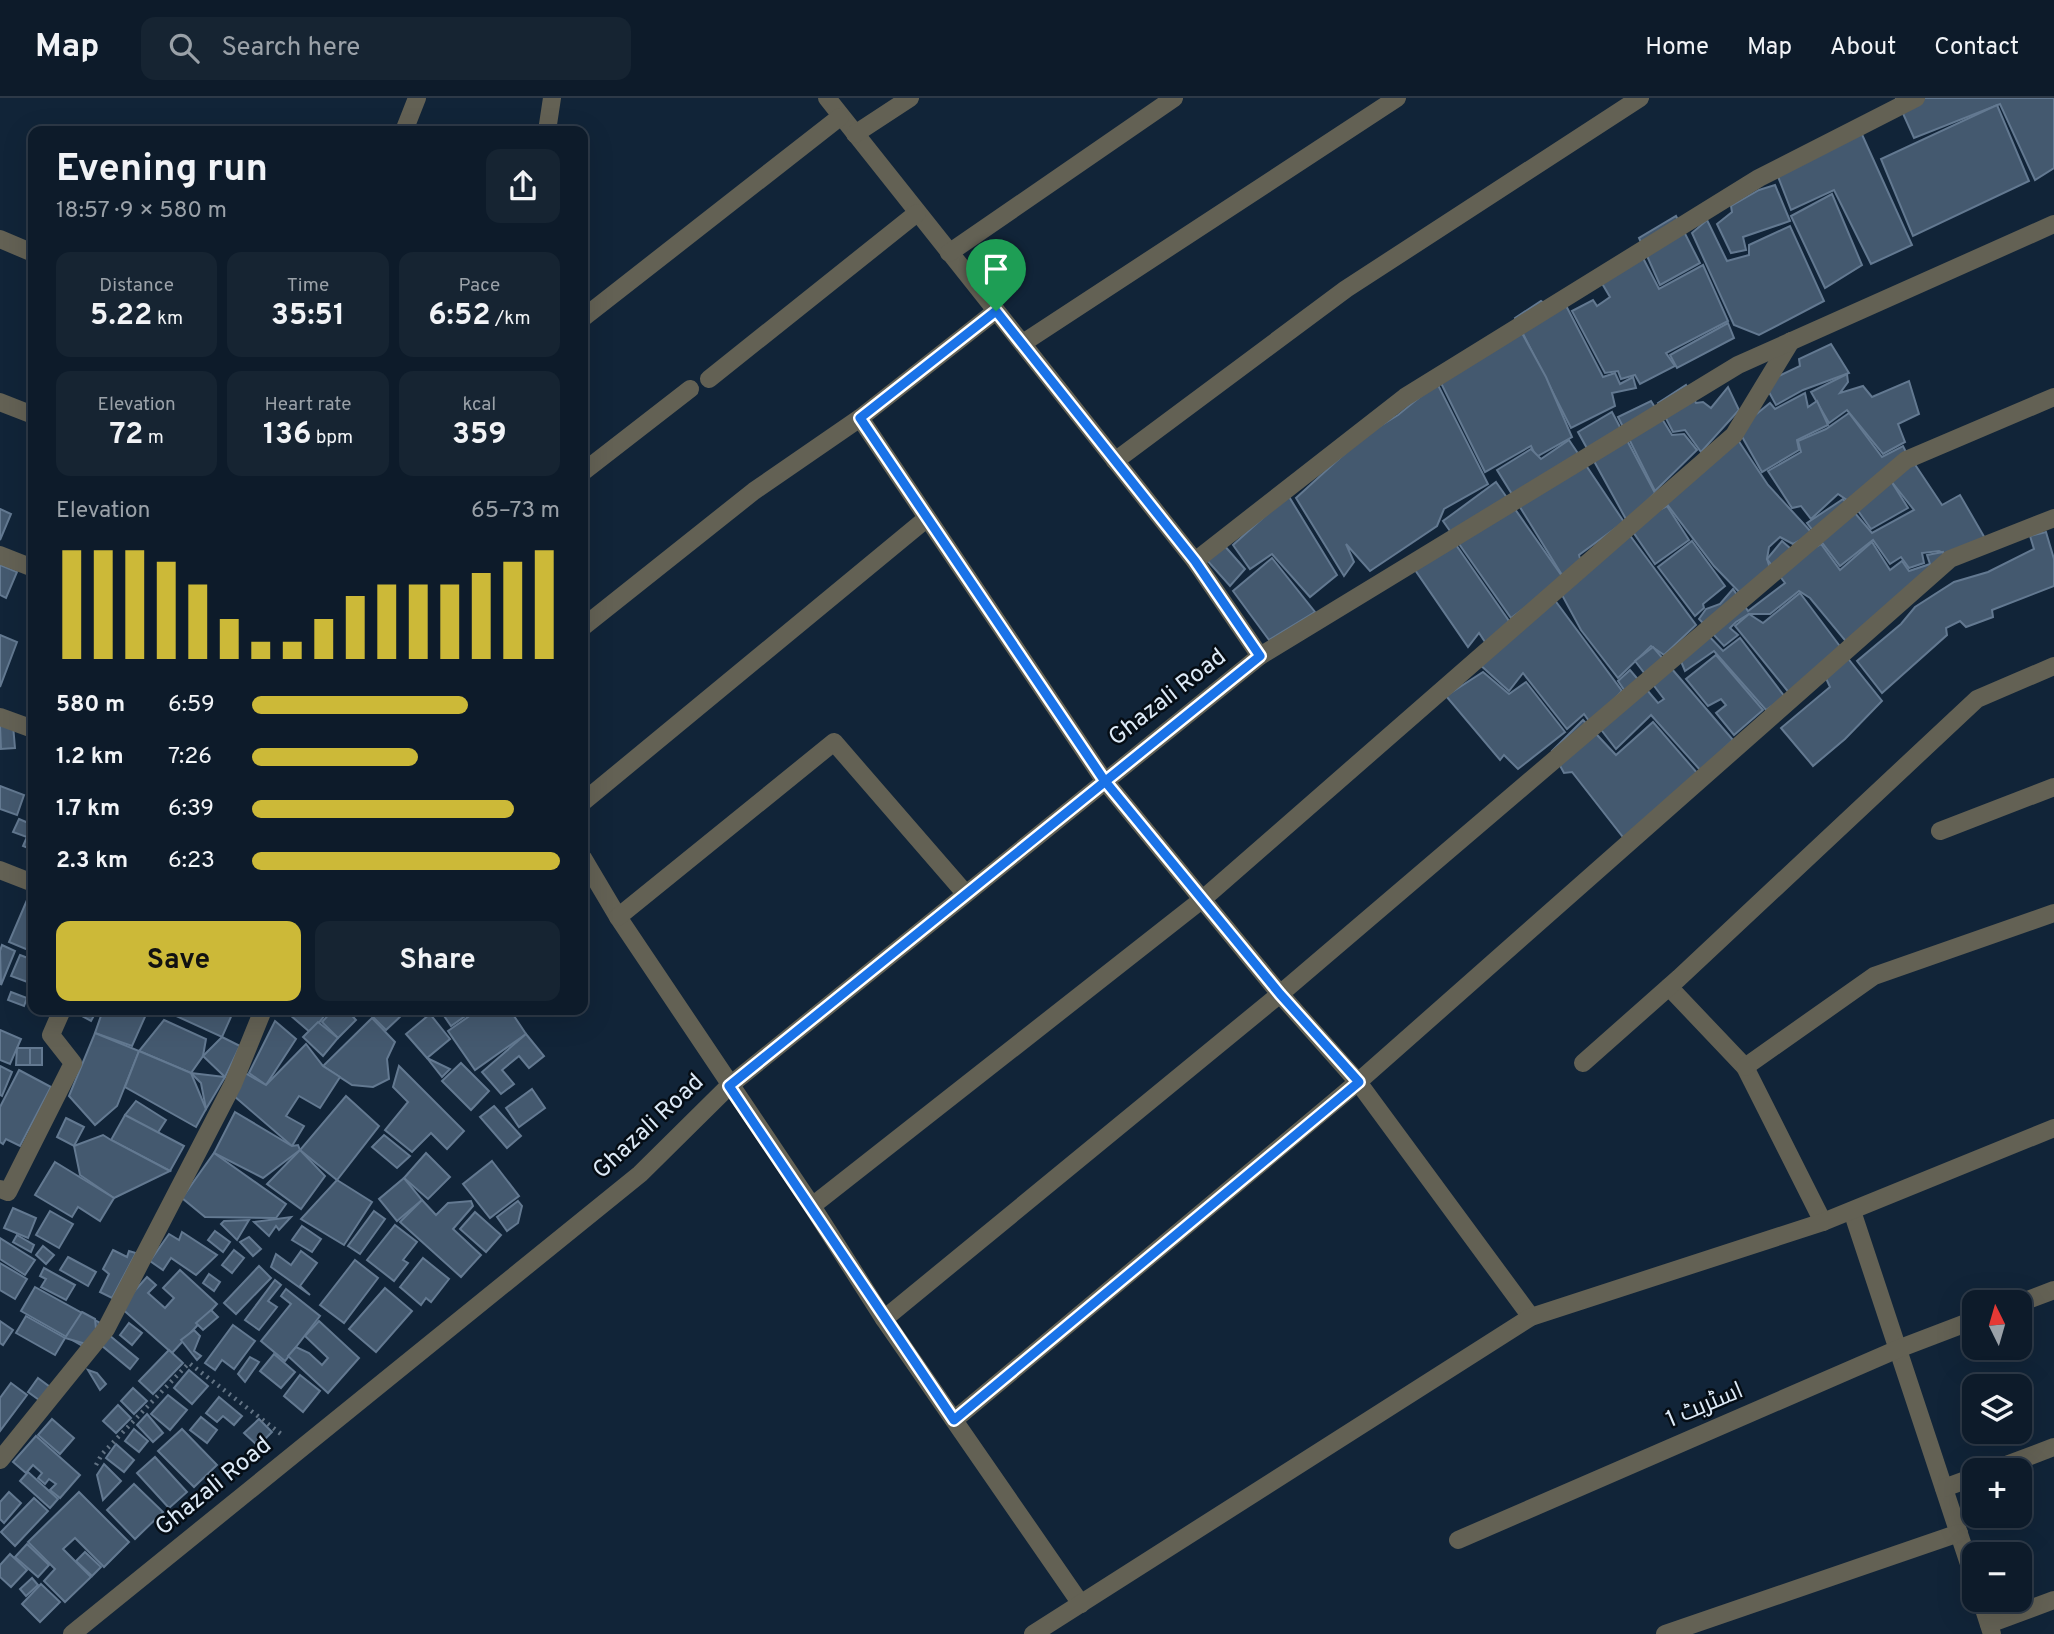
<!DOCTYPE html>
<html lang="en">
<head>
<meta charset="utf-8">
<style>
	:root { --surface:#0d1b2a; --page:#162432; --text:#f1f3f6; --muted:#9aa1a8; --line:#2d3947; --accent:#ccb938 }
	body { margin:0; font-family:Overpass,Cairo,sans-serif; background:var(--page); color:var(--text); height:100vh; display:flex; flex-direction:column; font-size:26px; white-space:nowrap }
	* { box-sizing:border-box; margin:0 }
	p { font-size:23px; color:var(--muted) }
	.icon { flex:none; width:38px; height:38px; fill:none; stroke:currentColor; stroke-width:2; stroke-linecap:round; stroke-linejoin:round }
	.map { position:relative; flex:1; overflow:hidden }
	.details { position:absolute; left:28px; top:28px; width:560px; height:889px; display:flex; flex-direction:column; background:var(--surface); border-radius:14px; box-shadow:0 7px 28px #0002,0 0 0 2px var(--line) }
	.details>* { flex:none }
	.needle { width:46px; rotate:355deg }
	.buttons { position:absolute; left:1962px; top:1192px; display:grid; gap:14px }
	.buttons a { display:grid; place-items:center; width:70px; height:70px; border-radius:14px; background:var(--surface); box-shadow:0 7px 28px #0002,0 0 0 2px var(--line); font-size:35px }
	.pin { position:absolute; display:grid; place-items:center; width:60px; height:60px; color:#fff; margin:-72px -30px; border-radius:50% 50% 50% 0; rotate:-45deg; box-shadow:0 0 7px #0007 }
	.pin .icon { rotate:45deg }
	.round { display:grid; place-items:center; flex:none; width:74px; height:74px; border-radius:14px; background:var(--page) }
	.overview { display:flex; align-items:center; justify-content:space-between; height:119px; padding:0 28px }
	h1 { font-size:38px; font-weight:700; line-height:52px }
	.figures { display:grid; grid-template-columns:repeat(3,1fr); gap:10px; height:119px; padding:7px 28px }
	.figures div { display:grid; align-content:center; border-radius:14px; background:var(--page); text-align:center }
	.figures b { font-size:30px; font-weight:700 }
	.figures small { font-size:19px; font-weight:400 }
	.figures p { font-size:19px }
	.chart { height:196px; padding:14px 28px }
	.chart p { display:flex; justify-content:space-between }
	.chart svg { width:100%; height:126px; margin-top:7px; stroke:var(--accent); stroke-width:6 }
	.cta { display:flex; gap:14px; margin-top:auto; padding:14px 28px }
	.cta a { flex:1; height:80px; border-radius:14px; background:var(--accent); color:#111; font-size:28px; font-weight:700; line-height:80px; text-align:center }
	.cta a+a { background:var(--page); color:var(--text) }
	ul { padding:0 28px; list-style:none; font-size:23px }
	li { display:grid; grid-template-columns:112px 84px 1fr; align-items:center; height:52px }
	li i { height:18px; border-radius:9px; background:var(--accent) }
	header { display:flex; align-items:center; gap:42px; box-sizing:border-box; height:98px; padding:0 35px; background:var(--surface); border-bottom:2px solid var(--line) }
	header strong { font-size:33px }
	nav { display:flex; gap:38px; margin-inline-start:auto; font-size:24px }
	.search { width:490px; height:63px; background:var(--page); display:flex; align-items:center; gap:18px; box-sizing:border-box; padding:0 24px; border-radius:14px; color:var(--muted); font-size:26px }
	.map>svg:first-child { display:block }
	.building { fill:#44596f; stroke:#637991; stroke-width:2 }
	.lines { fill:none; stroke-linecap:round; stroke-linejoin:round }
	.path { stroke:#627384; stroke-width:4.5; stroke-dasharray:2 5; stroke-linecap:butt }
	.minor { stroke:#636154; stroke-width:18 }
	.route-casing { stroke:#fff; stroke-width:14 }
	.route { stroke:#1a73e8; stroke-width:9 }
	.labels { text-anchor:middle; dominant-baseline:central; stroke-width:5; stroke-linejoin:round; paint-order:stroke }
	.street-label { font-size:24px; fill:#ddeaf7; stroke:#050d15 }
</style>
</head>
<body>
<header>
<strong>Map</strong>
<div class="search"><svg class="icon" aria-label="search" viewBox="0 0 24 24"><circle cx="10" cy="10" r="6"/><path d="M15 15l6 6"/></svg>Search here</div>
<nav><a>Home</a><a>Map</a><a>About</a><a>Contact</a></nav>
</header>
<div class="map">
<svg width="2054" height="1536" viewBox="0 0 2054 1536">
	<rect width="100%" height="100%" fill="#112438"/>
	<g class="building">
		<polygon points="1896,0 2054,0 2054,70 2035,82 2000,6 1914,40"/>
		<polygon points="1997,7 2029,83 1913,138 1881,61"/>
		<polygon points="1860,32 1912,147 1871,166 1834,92 1791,112 1777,76"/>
		<polygon points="1775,87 1790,123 1743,139 1746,152 1731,155 1717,126 1732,114 1731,108 1759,92"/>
		<polygon points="1832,96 1862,167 1825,190 1791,118"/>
		<polygon points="1676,118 1700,165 1660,187 1639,140"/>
		<polygon points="1707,122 1727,163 1749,157 1749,147 1790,128 1824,203 1759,237 1734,227 1692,135"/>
		<polygon points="1642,158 1659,191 1703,167 1728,223 1666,255 1675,268 1640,286 1635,277 1621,281 1618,273 1605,275 1572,213 1593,202 1597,208 1610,199 1600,182"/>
		<polygon points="1560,196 1603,279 1615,275 1620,286 1633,279 1636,290 1612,295 1615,308 1571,330 1515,220 1541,203 1544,205"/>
		<polygon points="1728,225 1734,240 1677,270 1670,257"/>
		<polygon points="1517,226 1546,279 1572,339 1536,359 1531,348 1485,374 1440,283"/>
		<polygon points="1831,246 1849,275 1803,292 1776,307 1764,285 1800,268 1799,261"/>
		<polygon points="1847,276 1848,284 1840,295 1863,288 1872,299 1909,283 1919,316 1898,326 1905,344 1883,356 1847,312 1829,325 1811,294"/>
		<polygon points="1437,285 1488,386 1444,411 1437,428 1370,473 1346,446 1354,464 1344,478 1296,400 1364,338 1398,317"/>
		<polygon points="1686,287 1696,305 1703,304 1711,310 1728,289 1739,312 1701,354 1685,332 1673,334 1658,305"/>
		<polygon points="1805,295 1808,309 1817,303 1828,327 1797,342 1799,352 1762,374 1740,335 1754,318 1770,305 1775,311"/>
		<polygon points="1651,303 1672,337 1684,336 1697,352 1655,393 1618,319"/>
		<polygon points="1612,314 1655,395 1627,423 1578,334"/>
		<polygon points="1849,315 1882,359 1903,348 1908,358 1850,404 1838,396 1811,421 1801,408 1792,410 1768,373 1801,354 1798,343 1826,331"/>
		<polygon points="1736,339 1768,387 1813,436 1793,446 1780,439 1769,449 1767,461 1771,473 1741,496 1714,468 1663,401"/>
		<polygon points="1569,342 1624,424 1579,457 1581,464 1562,477 1497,372 1531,351 1541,361"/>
		<polygon points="1914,365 1942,407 1960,397 1986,442 1949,458 1939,453 1922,455 1924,465 1909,470 1901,459 1890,466 1873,442 1840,468 1807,425 1843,401 1872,435 1914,412 1891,383"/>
		<polygon points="1891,383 1908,410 1871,431 1856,410"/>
		<polygon points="1496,384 1564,481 1511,520 1443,423"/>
		<polygon points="1288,397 1337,477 1310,499 1272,456 1250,471 1233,447"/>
		<polygon points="1667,408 1689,442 1655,466 1629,428"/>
		<polygon points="0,411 11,416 0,442"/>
		<polygon points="1623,428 1696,527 1664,557 1651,548 1618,580 1581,532 1562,497"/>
		<polygon points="2046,434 2054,461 2054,488 1992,512 1993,519 1966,529 1960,523 1946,530 1947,537 1882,595 1857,563 1901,526 1915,509 1954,484 1988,474 2034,451 2030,438"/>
		<polygon points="1692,443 1725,488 1703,506 1704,510 1695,518 1658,469"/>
		<polygon points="1782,443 1799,458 1821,446 1840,472 1872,444 1890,472 1902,463 1909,473 1930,466 1927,457 1943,454 1948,471 1848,546 1810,500 1799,493 1770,516 1749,516 1736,524 1730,530 1738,537 1724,548 1699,521 1706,511 1720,506 1733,491 1748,513 1785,485 1767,461"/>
		<polygon points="1454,444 1509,523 1487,547 1479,535 1468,549 1413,469"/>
		<polygon points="1223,446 1245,471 1230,488 1205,460"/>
		<polygon points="1272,460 1315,514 1269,542 1233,493"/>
		<polygon points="0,467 17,474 6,500 0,497"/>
		<polygon points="1800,495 1842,551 1790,596 1735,528 1749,516 1763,525"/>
		<polygon points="1554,501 1622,593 1591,626 1584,616 1567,631 1523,575 1509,593 1478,565"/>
		<polygon points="1707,536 1723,553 1740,540 1785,599 1766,612 1714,553 1685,573 1680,561"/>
		<polygon points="0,537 17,544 0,589"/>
		<polygon points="1653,549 1733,642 1701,673 1651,617 1616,651 1599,629 1631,602 1618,583 1630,572 1658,605 1664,601 1635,563"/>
		<polygon points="1716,557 1763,612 1734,637 1716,615 1726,607 1721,601 1708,608 1686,581"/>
		<polygon points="1846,558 1882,603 1845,641 1813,668 1781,630 1830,589 1824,576"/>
		<polygon points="1483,574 1509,596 1526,584 1565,634 1518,671 1504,657 1500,662 1446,598"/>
		<polygon points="1583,622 1616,657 1653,624 1698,676 1626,743 1572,674 1564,675 1552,653"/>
		<polygon points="13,627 15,650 1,651 0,628"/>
		<polygon points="0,688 24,697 17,717 0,711"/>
		<polygon points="19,721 33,727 33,752 23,748 27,739 13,734"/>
		<polygon points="30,795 33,796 33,854 9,844"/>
		<polygon points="2,847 15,853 1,887 0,853"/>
		<polygon points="20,857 33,862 33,886 11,878"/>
		<polygon points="11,894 27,900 24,908 8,902"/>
		<polygon points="71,912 97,912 91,923"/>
		<polygon points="103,912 148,912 132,948 95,935"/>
		<polygon points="177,912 234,912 222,939 174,917"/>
		<polygon points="294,912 317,912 325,917 311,935 290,917"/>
		<polygon points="333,912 347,912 356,922 338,940 322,924"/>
		<polygon points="366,912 396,912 402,917 386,932"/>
		<polygon points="440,912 474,912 451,928"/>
		<polygon points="478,912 510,912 526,936 475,972 448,933"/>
		<polygon points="430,916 450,941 427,960 406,936"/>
		<polygon points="372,920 395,944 387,961 389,981 373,989 352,987 323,968"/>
		<polygon points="164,922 206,941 203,958 191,975 139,953"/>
		<polygon points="275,923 296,941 266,987 249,975"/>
		<polygon points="318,924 338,940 323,958 303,939"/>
		<polygon points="0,932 21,941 10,966 0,962"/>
		<polygon points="95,935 139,953 117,1008 95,1027 69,998"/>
		<polygon points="526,936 544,958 529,970 519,958 502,972 514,986 501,996 482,974"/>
		<polygon points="222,939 240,948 225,979 203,958"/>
		<polygon points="306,946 323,968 340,979 320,1010 299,998 286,1018 304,1028 292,1048 234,998 245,975 266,987"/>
		<polygon points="17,950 30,950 30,967 16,967"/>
		<rect x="30" y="950" width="12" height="17"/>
		<polygon points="139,953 191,975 206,1011 196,1029 125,989"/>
		<polygon points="427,960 450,971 442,979"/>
		<polygon points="461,965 489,993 471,1012 442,983"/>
		<polygon points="0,968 12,974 2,998 0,997"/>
		<polygon points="399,968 464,1033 447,1051 431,1035 412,1054 385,1032 408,1004 393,989"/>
		<polygon points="19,972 51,989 20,1048 6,1041 3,1046 0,1044 0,1009"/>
		<polygon points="191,975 225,979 206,1011 201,985"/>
		<polygon points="532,991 545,1010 519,1029 506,1010"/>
		<polygon points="346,998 379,1028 337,1082 300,1052"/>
		<polygon points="136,1003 166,1022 155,1039 125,1017"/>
		<polygon points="494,1008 521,1038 507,1050 480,1019"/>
		<polygon points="235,1014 292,1048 298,1047 300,1052 263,1080 214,1055"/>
		<polygon points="125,1017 184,1048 170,1073 111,1042"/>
		<polygon points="66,1020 84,1029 74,1048 57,1039"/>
		<polygon points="103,1037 111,1042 170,1073 114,1100 80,1077 74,1048"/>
		<polygon points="384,1037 410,1058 397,1070 372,1049"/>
		<polygon points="300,1052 325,1078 301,1111 267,1086"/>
		<polygon points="214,1055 286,1106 276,1120 205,1119 182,1100"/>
		<polygon points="426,1055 450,1079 428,1101 404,1080"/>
		<polygon points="492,1063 519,1098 490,1120 463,1086"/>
		<polygon points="55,1064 114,1100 100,1123 78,1109 72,1119 35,1097"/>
		<polygon points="404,1080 422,1102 397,1123 379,1101"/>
		<polygon points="337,1082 372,1104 344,1147 301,1121"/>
		<polygon points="422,1102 436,1117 448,1105 471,1103 473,1108 453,1131 481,1157 461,1179 400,1124"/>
		<polygon points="518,1103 522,1108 518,1125 507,1133 497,1119"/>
		<polygon points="13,1110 36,1120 28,1140 4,1130"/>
		<polygon points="50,1113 73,1126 59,1150 36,1137"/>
		<polygon points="374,1113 385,1121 360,1156 348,1148"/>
		<polygon points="475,1114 501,1137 486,1154 460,1131"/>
		<polygon points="291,1119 279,1132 276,1128 269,1138 254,1124"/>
		<polygon points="249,1122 237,1142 221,1126 224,1123"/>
		<polygon points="395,1127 417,1144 403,1162 408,1165 394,1183 367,1162"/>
		<polygon points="302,1128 321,1141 312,1154 292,1142"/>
		<polygon points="215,1133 230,1144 223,1154 208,1142"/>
		<polygon points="182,1134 217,1157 196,1177 171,1160 163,1172 150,1163 169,1136 179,1142"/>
		<polygon points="17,1137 34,1147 31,1154 13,1144"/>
		<polygon points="249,1139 261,1151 253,1158 240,1144"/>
		<polygon points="0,1140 35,1162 25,1177 0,1161"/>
		<polygon points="43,1148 54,1157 46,1166 36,1157"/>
		<polygon points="113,1152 127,1159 129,1153 136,1155 112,1200 100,1194 109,1176 103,1171"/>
		<polygon points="234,1152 244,1160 232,1175 222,1167"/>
		<polygon points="301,1153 317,1165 300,1188 310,1197 271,1169 276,1156 291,1167"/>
		<polygon points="68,1159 96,1174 88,1188 60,1172"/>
		<polygon points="423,1160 449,1181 431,1204 426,1200 421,1207 400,1189"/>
		<polygon points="355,1162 378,1180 344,1225 320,1207"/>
		<polygon points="0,1165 27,1181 15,1201 0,1192"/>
		<polygon points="259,1168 271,1180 236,1216 224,1205"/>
		<polygon points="44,1170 75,1187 66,1202 41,1189 46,1181 40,1178"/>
		<polygon points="180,1172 217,1206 172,1255 120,1209 147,1179 156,1187 148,1195 165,1210 174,1200 163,1190"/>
		<polygon points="209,1176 220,1184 214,1193 203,1185"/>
		<polygon points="275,1182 281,1187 268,1203 277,1209 259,1232 245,1222"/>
		<polygon points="35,1189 100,1225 86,1250 21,1213"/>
		<polygon points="385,1190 412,1213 376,1254 349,1231"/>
		<polygon points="286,1191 320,1218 285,1263 261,1243 291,1206 281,1198"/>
		<polygon points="211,1212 218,1219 203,1232 196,1225"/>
		<polygon points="82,1214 95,1221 96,1231 86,1246 65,1240"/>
		<polygon points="26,1218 65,1240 55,1257 16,1235"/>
		<polygon points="0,1223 13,1232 3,1247 0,1245"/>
		<polygon points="319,1223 359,1260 328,1295 288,1258 296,1249 309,1255 322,1267 328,1260 305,1238"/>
		<polygon points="129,1225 142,1235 132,1247 120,1237"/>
		<polygon points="233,1227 255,1243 234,1271 222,1262 215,1272 205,1265"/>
		<polygon points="194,1232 200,1238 194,1253 201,1258 197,1262 181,1242"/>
		<polygon points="109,1237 138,1261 130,1271 101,1247"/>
		<polygon points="169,1252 183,1265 153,1296 139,1283"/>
		<polygon points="274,1256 295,1274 281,1290 260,1273"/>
		<polygon points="250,1259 259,1264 245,1284 238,1276"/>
		<polygon points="88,1272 97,1275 106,1286 100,1292"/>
		<polygon points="189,1272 208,1288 192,1306 174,1290"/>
		<polygon points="300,1277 320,1293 303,1314 284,1298"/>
		<polygon points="38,1280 50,1289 39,1302 28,1294"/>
		<polygon points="11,1285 27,1297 0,1333 0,1300"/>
		<polygon points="133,1290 147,1303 134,1316 121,1303"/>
		<polygon points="168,1297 187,1312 170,1332 151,1316"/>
		<polygon points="219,1299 242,1318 234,1327 223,1318 217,1324 206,1315"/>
		<polygon points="118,1307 131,1320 116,1335 103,1323"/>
		<polygon points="147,1316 163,1335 153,1344 137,1327"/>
		<polygon points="201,1319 217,1332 207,1345 190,1332"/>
		<polygon points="52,1321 74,1340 60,1356 38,1337"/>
		<polygon points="259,1321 272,1334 258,1348 244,1335"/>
		<polygon points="134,1331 148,1343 139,1354 125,1343"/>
		<polygon points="182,1331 217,1367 194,1389 158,1353"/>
		<polygon points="36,1338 80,1377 60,1400 50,1392 56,1386 49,1381 45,1386 38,1380 42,1375 33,1367 26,1375 13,1364"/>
		<polygon points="116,1346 134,1362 124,1374 106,1360"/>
		<polygon points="155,1359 187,1394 169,1410 137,1375"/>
		<polygon points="104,1366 121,1383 103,1402 97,1377"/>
		<polygon points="28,1374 58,1401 50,1410 20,1383"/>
		<polygon points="134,1386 163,1414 135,1441 107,1412"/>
		<polygon points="9,1394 21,1405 4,1425 0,1421 0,1404"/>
		<polygon points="79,1394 129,1444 104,1469 75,1440 63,1451 91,1479 65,1504 44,1483 55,1471 28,1444"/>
		<polygon points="34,1400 48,1413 15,1448 1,1434"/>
		<polygon points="27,1446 49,1467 38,1479 15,1459"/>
		<polygon points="85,1454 101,1469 92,1478 76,1463"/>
		<polygon points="10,1456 27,1472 11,1489 0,1479 0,1467"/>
		<polygon points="32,1480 38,1487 26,1498 20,1491"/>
		<polygon points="41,1486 60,1504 40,1524 22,1506"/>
	</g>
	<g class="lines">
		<polyline class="path" points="96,1367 102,1356 189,1265 281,1336"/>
		<g class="minor">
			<polyline points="827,0 1195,463 1260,558"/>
			<polyline points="404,33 417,0"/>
			<polyline points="547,33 552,0"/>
			<polyline points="855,36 910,0"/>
			<polyline points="0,141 33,155"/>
			<polyline points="949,155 1174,0"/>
			<polyline points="583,220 840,19"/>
			<polyline points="1023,245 1397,0"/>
			<polyline points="709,281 917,115"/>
			<polyline points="0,304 33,317"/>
			<polyline points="860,320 996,213"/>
			<polyline points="1115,363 1346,191 1640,0"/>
			<polyline points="583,374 690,291"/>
			<polyline points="0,457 33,470"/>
			<polyline points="1195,463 1405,299 1759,80 1916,0"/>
			<polyline points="583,529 754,393 860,320 1104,682 1280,896 1358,984 1531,1219"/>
			<polyline points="0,619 33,631"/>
			<polyline points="583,704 926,421"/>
			<polyline points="1940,733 2054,689"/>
			<polyline points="583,760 618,819 812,1108 884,1221 1081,1506"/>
			<polyline points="0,772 33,785"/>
			<polyline points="618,819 834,644 965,795"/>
			<polyline points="1669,889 1745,969 1823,1124"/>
			<polyline points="1583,965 1679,880 1977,601 2054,568"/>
			<polyline points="1745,969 1874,878 2054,815"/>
			<polyline points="0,1091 8,1094 73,965 51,937 62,912"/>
			<polyline points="812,1108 1204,800 1734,337 1791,243"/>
			<polyline points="1852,1113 1974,1481"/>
			<polyline points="2020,1205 2054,1192"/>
			<polyline points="884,1221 1280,896 1906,362 2054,299"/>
			<polyline points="954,1322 1358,984 1950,461 2054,420"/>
			<polyline points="0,1362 106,1231 233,986 263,912"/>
			<polyline points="1993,1372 2054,1349"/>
			<polyline points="1944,1390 1974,1379"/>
			<polyline points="1458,1442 1898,1251 1974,1222"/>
			<polyline points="1981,1502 1992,1536"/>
			<polyline points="1989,1526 2054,1502"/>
			<polyline points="72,1536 640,1076 729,988 1260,558 1738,267 2054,126"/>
			<polyline points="1033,1536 1531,1219 1823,1124 2054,1030"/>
			<polyline points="1665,1536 1959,1435"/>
		</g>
	</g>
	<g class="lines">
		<defs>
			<polyline id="route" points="996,213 860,320 1104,682 1280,896 1359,984 954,1322 729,988 1260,558 1195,463 996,213"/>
		</defs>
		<use href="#route" class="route-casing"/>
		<use href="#route" class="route"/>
	</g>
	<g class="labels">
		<g class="street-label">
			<text transform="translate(1168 600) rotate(-38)">Ghazali Road</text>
			<text transform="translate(649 1029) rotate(-43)">Ghazali Road</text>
			<text transform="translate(1705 1308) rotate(-23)">اسٹریٹ 1</text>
			<text transform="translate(214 1389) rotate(-39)">Ghazali Road</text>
		</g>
	</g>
</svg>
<div class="buttons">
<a><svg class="needle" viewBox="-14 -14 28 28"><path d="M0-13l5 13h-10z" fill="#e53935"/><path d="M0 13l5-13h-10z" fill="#9aa1a8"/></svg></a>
<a><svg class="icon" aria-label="layers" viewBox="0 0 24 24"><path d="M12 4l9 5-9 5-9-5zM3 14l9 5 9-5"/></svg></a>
<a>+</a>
<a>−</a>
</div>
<div class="pin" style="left:996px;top:213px;background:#1e9e55"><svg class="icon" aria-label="arrive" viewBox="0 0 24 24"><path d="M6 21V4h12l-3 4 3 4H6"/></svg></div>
<section class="details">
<div class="overview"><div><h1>Evening run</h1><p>18:57 · 9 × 580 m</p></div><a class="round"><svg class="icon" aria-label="share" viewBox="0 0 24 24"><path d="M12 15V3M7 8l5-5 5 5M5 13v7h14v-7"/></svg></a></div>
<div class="figures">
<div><p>Distance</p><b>5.22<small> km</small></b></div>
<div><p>Time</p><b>35:51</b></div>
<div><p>Pace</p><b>6:52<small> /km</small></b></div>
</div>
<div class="figures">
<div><p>Elevation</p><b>72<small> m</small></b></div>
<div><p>Heart rate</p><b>136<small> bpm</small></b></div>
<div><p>kcal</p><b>359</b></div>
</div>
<div class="chart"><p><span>Elevation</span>65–73 m</p>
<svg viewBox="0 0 160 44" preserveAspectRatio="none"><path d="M5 44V6M15 44V6M25 44V6M35 44V10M45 44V18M55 44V30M65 44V38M75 44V38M85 44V30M95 44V22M105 44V18M115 44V18M125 44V18M135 44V14M145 44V10M155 44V6"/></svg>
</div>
<ul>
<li><b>580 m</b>6:59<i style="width:70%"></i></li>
<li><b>1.2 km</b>7:26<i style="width:54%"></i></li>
<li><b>1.7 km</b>6:39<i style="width:85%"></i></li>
<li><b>2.3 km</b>6:23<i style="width:100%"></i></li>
</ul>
<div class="cta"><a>Save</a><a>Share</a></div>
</section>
</div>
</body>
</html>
